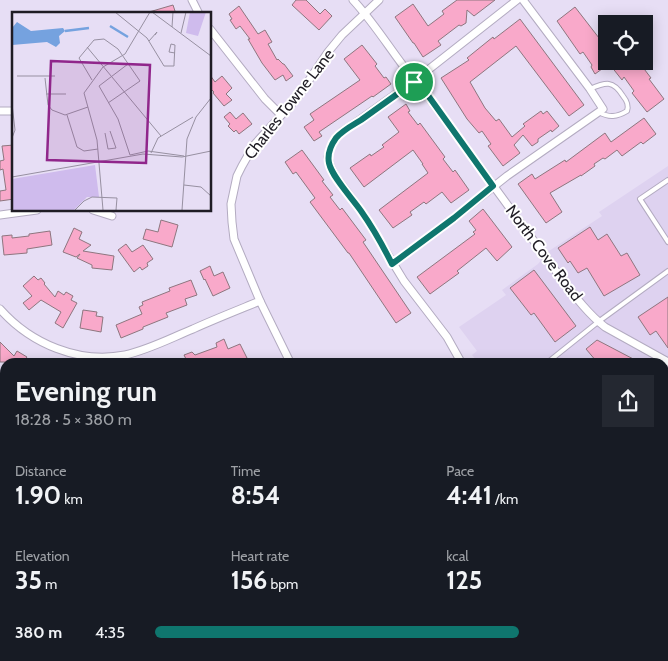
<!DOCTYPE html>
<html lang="en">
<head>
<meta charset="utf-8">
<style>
	:root { --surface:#171b24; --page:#242831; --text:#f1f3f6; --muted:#9ea1a6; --accent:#0f766e }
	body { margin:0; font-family:Cabin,sans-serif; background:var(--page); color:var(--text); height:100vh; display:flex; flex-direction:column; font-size:19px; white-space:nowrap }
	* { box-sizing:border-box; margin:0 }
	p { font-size:16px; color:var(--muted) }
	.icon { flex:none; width:28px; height:28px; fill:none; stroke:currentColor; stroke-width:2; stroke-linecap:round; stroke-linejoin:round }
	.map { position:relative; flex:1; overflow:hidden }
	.sheet { position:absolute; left:0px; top:358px; width:669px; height:304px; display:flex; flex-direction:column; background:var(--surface); border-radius:15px 15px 0 0; box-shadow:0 2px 12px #0003 }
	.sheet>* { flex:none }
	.buttons { position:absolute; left:598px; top:15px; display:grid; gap:10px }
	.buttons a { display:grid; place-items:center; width:55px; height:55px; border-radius:0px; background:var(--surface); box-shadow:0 2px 12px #0003; font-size:25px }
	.pin { position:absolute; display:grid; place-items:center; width:42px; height:42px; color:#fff; margin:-21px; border:2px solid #fff; border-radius:50%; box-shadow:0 1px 5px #0007 }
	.round { display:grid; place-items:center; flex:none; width:52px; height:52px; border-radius:0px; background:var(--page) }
	.overview { display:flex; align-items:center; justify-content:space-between; height:85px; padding:0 15px }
	h1 { font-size:28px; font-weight:700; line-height:38px }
	.figures { display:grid; grid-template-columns:repeat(3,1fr); gap:8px; height:85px; padding:5px 15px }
	.figures div { display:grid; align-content:center }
	.figures b { font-size:25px; font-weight:700 }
	.figures small { font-size:14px; font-weight:400 }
	.figures p { font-size:14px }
	ul { padding:0 15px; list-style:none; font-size:16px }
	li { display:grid; grid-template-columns:80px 60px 1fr; align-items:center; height:38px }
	li i { height:12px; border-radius:6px; background:var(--accent) }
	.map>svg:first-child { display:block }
	.built { fill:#ded2f0 }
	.building { fill:#f9a9ca; stroke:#8e767f }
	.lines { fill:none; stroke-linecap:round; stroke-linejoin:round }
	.lane-casing { stroke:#b3abc1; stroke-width:6 }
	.street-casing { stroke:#b3abc1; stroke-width:9 }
	.secondary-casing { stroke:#b3abc1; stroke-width:12 }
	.path { stroke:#8b8595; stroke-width:2; stroke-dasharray:5 2.5; stroke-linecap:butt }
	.lane { stroke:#fff; stroke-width:4 }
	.street { stroke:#fff; stroke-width:7 }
	.secondary { stroke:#fff; stroke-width:10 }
	.route-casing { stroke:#fff; stroke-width:10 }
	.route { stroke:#0f766e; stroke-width:6 }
	.labels { text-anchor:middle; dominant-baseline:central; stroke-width:4; stroke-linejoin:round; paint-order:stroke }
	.street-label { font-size:16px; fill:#1f1c24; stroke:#fff }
	.inset-river { fill:none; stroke:#75a2df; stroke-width:2.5 }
	.inset-road { fill:none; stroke:#9790a1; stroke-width:1 }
	.view { fill:#90268b; fill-opacity:0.15; stroke:#90268b; stroke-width:2.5 }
	.inset-edge { fill:none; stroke:#1f1c24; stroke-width:2.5 }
</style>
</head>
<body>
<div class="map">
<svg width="668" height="661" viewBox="0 0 668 661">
	<rect width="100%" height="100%" fill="#e7def5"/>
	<polygon class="built" points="668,166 668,577 664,577 664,362 478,362 472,355 477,351 459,327 506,295 502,290 538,264 549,251 602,216 599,212"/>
	<g class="building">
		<polygon points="296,0 306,0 320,14 325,9 332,16 319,30 292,5"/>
		<polygon points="457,0 495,0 474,16 467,10 466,23 461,26 459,25 438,41 441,45 423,57 414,43 413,43 395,17 413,4 428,26 444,14 442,11"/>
		<polygon points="173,5 176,14 149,14 149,12"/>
		<polygon points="239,6 258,34 265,30 272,42 268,44 277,60 278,59 283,64 284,64 293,76 286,81 283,75 275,80 262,63 248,39 250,39 240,26 236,29 230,20 232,19 229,14"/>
		<polygon points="575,7 606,47 606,66 595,74 591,67 592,65 583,52 580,54 557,21"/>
		<polygon points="520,19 584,105 569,116 516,46 470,82 485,108 496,121 499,119 512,137 525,126 523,124 541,111 543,114 547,111 559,126 552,132 551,130 538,139 538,142 532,146 523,135 514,145 520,153 503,166 488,146 491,144 482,131 479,133 467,119 441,78 469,60 467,58 493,37 494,39"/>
		<polygon points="362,45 377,64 375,66 384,78 386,77 391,84 373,97 372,96 319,132 322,136 314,141 304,127 314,120 310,114 360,80 344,59"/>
		<polygon points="607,61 638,61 651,78 649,79 664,99 647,112 632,93 634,91 624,77 622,80"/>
		<polygon points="210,75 215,82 222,76 232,88 226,94 232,100 224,106 213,93 214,92 210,88"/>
		<polygon points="406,104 410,111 408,112 418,125 420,123 445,157 443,159 453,172 455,170 469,190 451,203 442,192 426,204 424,202 410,212 412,215 393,228 379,210 428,173 422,164 423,164 413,150 364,187 350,168 370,154 371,156 384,147 382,145 399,132 388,117"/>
		<polygon points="230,112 236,119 243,113 252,124 239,134 236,130 234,132 228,126 230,124 224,117"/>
		<polygon points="644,118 656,134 643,144 641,142 622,156 617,150 605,159 603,158 594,164 595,166 581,176 581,175 550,193 562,212 546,223 518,184 532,174 535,179 565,160 566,162 605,133 611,142"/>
		<polygon points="14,145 14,199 0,201 0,191 6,190 3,169 0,170 0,161 4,160 2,146"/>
		<polygon points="302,150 324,180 322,181 333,195 330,197 340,210 342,208 366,240 363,242 411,313 396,323 349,253 348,253 310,202 315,198 296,172 293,174 285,162"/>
		<polygon points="483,209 512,247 497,261 486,248 457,271 459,273 430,294 417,277 475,234 473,232 476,230 469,221"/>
		<polygon points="161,220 178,225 172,247 143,239 146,229 158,232"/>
		<polygon points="590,227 598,240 607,234 621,256 627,253 640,275 604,296 587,268 578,273 570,261 568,263 558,248"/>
		<polygon points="74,228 82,232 79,239 91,245 83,251 114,256 112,270 92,268 92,265 77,258 80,254 76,257 63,252"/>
		<polygon points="50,231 52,245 27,249 27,253 4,255 2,236 12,235 12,238 29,236 29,234"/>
		<polygon points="126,244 132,252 143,245 153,259 147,263 148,266 142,270 140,267 134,272 118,250"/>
		<polygon points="210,266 214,276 223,272 230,288 213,296 205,279 204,280 200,271"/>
		<polygon points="534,270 576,326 555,342 534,313 531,315 510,288"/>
		<polygon points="34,276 38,280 41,278 45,283 44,284 55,297 58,291 64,295 66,292 73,296 71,300 77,303 63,328 55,323 61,312 41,300 29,310 23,303 32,296 23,286"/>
		<polygon points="191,280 197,295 185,299 187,305 166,313 168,317 143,327 143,329 121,338 116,325 142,314 139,307 143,305 142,302 170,291 169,288"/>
		<polygon points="668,297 668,348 656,331 650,335 638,317"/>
		<polygon points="83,310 97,312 96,316 103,317 101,332 80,328"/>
		<polygon points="224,339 228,349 240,344 247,358 237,362 178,362 186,359 184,355 192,352 195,355 217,347 216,343"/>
		<polygon points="597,340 639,362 597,362 586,349"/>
		<polygon points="0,342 14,356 17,351 27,357 23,362 0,362"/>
	</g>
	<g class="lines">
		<defs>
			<g id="lane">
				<path d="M590,89c16,-7 23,-9 33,7 4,5 6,9 4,15 -10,6 -18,7 -28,1"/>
				<polyline points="668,180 640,199 668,242"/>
				<polyline points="548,362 598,322 668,271"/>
				<polyline points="664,398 668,395"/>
				<polyline points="664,495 668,492"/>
			</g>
			<g id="street">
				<polyline points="192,0 199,14"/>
				<path d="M353,0c27,29 46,65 74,95l134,183c13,17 27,36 44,49l63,35"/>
				<polyline points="210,29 265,99 281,115"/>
				<polyline points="0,111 14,111"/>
				<polyline points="93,210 112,216"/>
				<polyline points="0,215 37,210"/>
				<polyline points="392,264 454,218 507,176 603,109 590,89 523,0"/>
				<path d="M0,309c31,35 79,55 125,46 23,-5 46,-17 68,-26 22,-10 45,-19 67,-28"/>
				<polyline points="290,362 260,301 234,239 232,222 231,204 237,176 242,166 254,145 297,98 328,52 342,35 379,0"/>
				<polyline points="461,362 447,337 404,281 362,212 335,176 330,165 328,157 330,148 336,138 343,131 361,119 414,81 517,0"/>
				<polyline points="346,656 347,661"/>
			</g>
			<g id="secondary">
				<polyline points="664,582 668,581"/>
				<polyline points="664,598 668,598"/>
				<polyline points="375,661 398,656"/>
			</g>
		</defs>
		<use href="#lane" class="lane-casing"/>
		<use href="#street" class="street-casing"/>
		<use href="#secondary" class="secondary-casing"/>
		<g class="path">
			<polyline points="0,450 5,453"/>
			<polyline points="0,583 5,587"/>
			<polyline points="0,596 5,594"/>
			<polyline points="0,623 5,625"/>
		</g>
		<use href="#lane" class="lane"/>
		<use href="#street" class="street"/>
		<use href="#secondary" class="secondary"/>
	</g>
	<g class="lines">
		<defs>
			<path id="route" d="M414,82l13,12 66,92 -39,32 -62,46c-9,-18 -19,-36 -31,-53 -9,-13 -29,-34 -32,-48 -2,-10 2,-18 7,-25 7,-8 17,-13 25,-18 18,-13 36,-26 53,-38z"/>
		</defs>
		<use href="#route" class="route-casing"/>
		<use href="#route" class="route"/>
	</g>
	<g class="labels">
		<g class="street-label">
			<text transform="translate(289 104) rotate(-52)">Charles Towne Lane</text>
			<text transform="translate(544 253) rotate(53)">North Cove Road</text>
		</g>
	</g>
	<g transform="translate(12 12)">
		<rect width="199" height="199" fill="#e7def5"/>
		<path d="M178,0h16l-8,24 -12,-3zM83,153l4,32h-12l-13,13h-62v-31z" fill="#cfbbed"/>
		<path d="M5,10l14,9 32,-3 2,3 -6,5 1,7 -4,4 -9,-5 -35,3v-17z" fill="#75a2df"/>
		<path class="inset-river" d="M98,14l18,11M53,19l24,-3"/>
		<path class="inset-road" d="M103,0l32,26 17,28h10v-2l1,-19 -4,-1 -2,8 6,1M140,0l59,44M160,15l1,-15M169,21l5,-21M137,29l8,-9 -2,3M75,35l74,89M116,52l-29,22 19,33 12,36M5,64h38M33,66l3,27 4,5 13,5 23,-8M80,68l-13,-22 15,-18 10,-1 14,10 22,32 -32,22M34,82h20M0,92l3,26 -3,8M55,103l10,32 7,4 14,-2M93,121l3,16 8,-1 -6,-17M139,141l7,-15 35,-21M118,143l18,-4 36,5M0,165l131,-23 39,3 29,-6M172,173l17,2 10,9M63,198l9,-9 8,-4 25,1 -1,12M91,198l-6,-70 -13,-47 19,-26 22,-13 25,-42M170,198l5,-71 9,-22 15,-19"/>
		<path class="view" d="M39,49l99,4 -4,98 -99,-3z"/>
		<rect width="199" height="199" class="inset-edge"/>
	</g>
</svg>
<div class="buttons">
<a><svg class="icon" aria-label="locate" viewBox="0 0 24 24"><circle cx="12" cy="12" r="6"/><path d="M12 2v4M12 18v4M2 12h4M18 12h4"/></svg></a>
</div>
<div class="pin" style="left:414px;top:82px;background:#1e9e55"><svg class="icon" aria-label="arrive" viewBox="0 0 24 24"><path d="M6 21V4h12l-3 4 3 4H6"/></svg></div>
<section class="sheet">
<div class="overview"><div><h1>Evening run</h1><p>18:28 · 5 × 380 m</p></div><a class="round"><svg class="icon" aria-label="share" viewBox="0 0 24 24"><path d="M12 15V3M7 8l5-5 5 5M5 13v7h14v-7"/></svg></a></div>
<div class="figures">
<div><p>Distance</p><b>1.90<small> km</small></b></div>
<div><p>Time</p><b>8:54</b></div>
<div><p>Pace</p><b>4:41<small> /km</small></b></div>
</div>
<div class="figures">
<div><p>Elevation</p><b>35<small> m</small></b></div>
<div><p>Heart rate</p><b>156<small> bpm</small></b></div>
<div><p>kcal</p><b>125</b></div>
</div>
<ul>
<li><b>380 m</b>4:35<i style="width:73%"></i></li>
</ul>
</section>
</div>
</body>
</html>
